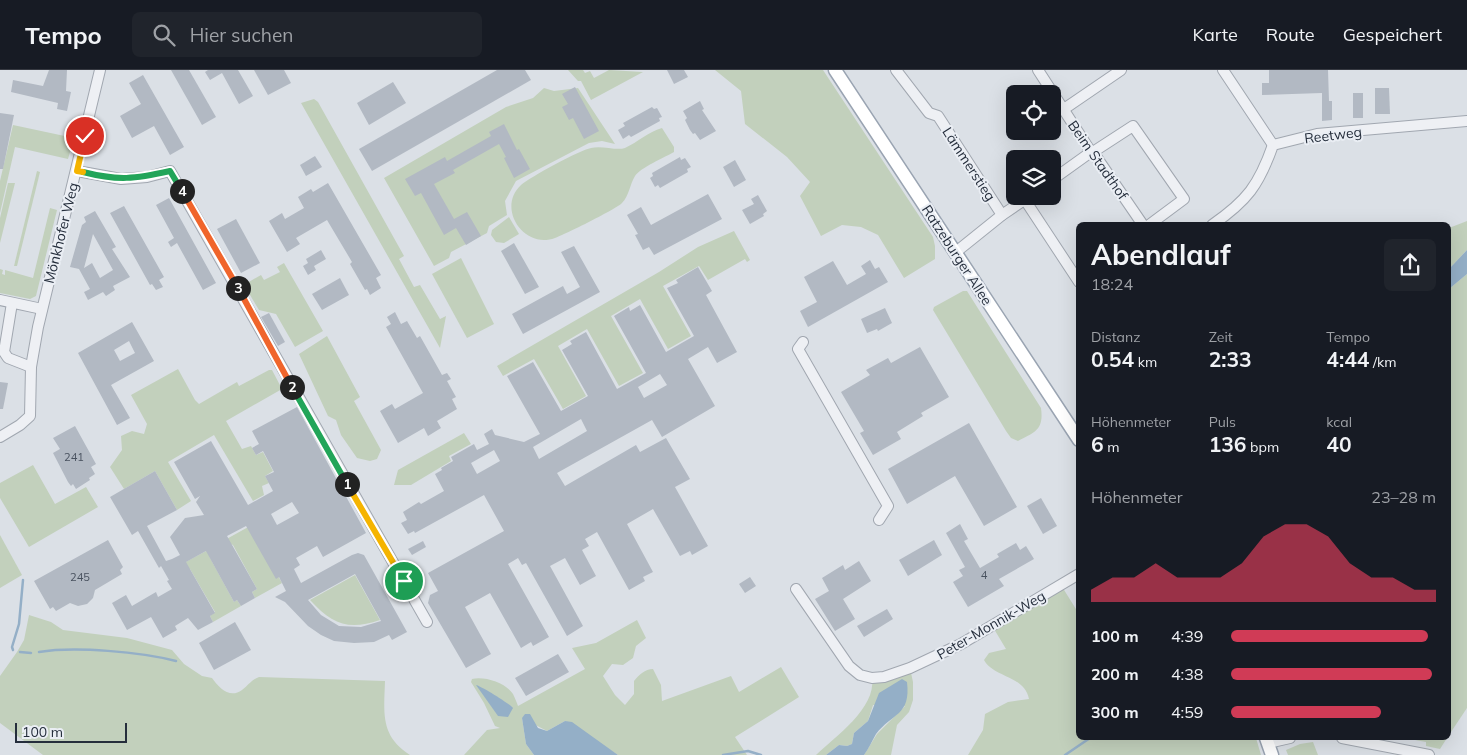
<!DOCTYPE html>
<html lang="de">
<head>
<meta charset="utf-8">
<style>
	:root { --surface:#171b24; --page:#20242c; --text:#f1f3f6; --muted:#9ea1a6; --line:#363941; --accent:#d03b56 }
	body { margin:0; font-family:Mulish,sans-serif; background:var(--page); color:var(--text); height:100vh; display:flex; flex-direction:column; font-size:19px; white-space:nowrap }
	* { box-sizing:border-box; margin:0 }
	p { font-size:16px; color:var(--muted) }
	.icon { flex:none; width:28px; height:28px; fill:none; stroke:currentColor; stroke-width:2; stroke-linecap:round; stroke-linejoin:round }
	.map { position:relative; flex:1; overflow:hidden }
	.side { position:absolute; left:1076px; top:152px; width:375px; height:518px; display:flex; flex-direction:column; background:var(--surface); border-radius:8px; box-shadow:0 5px 20px #0002 }
	.side>* { flex:none }
	.tools { position:absolute; left:1006px; top:15px; display:grid; gap:10px }
	.tools a { display:grid; place-items:center; width:55px; height:55px; border-radius:8px; background:var(--surface); box-shadow:0 5px 20px #0002; font-size:25px }
	.scale { position:absolute; left:15px; bottom:12px; width:112px; box-sizing:border-box; padding-left:5px; border:2px solid #252e3c; border-top:0; font-size:14px; line-height:18px; white-space:nowrap; color:#252e3c; -webkit-text-stroke:4px #eaeef4; paint-order:stroke }
	.pin { position:absolute; display:grid; place-items:center; width:42px; height:42px; color:#fff; margin:-21px; border:2px solid #fff; border-radius:50%; box-shadow:0 1px 5px #0007 }
	.km { position:absolute; width:25px; height:25px; margin:-12px; border-radius:50%; background:#222; color:#fff; font-size:14px; line-height:25px; text-align:center }
	.round { display:grid; place-items:center; flex:none; width:52px; height:52px; border-radius:8px; background:var(--page) }
	.summary { display:flex; align-items:center; justify-content:space-between; height:85px; padding:0 15px }
	h1 { font-size:28px; font-weight:700; line-height:38px }
	.figures { display:grid; grid-template-columns:repeat(3,1fr); gap:8px; height:85px; padding:5px 15px }
	.figures div { display:grid; align-content:center }
	.figures b { font-size:21px; font-weight:700 }
	.figures small { font-size:14px; font-weight:400 }
	.figures p { font-size:14px }
	.chart { height:140px; padding:10px 15px }
	.chart p { display:flex; justify-content:space-between }
	.chart svg { width:100%; height:90px; margin-top:5px; fill:var(--accent); opacity:.7 }
	ul { padding:0 15px; list-style:none; font-size:16px }
	li { display:grid; grid-template-columns:80px 60px 1fr; align-items:center; height:38px }
	li i { height:12px; border-radius:6px; background:var(--accent) }
	header { display:flex; align-items:center; gap:30px; box-sizing:border-box; height:70px; padding:0 25px; background:var(--surface); border-bottom:1px solid var(--line) }
	header strong { font-size:24px }
	nav { display:flex; gap:28px; margin-inline-start:auto; font-size:18px }
	.search { width:350px; height:45px; background:var(--page); display:flex; align-items:center; gap:12px; box-sizing:border-box; padding:0 18px; border-radius:8px; color:var(--muted); font-size:19px }
	.map>svg:first-child { display:block }
	.green { fill:#c2d0bc }
	.water { fill:#94afc7 }
	.lines { fill:none; stroke-linecap:round; stroke-linejoin:round }
	.stream { stroke:#94afc7; stroke-width:2.5 }
	.building { fill:#b2b9c3; fill-rule:evenodd }
	.minor-casing { stroke:#a1a7b0; stroke-width:12 }
	.major-casing { stroke:#9aa4b2; stroke-width:15 }
	.minor { stroke:#eef0f4; stroke-width:10 }
	.major { stroke:#fff; stroke-width:12 }
	.split-1-casing { stroke:#fff; stroke-width:10 }
	.split-2-casing { stroke:#fff; stroke-width:10 }
	.split-3-casing { stroke:#fff; stroke-width:10 }
	.split-4-casing { stroke:#fff; stroke-width:10 }
	.split-5-casing { stroke:#fff; stroke-width:10 }
	.split-6-casing { stroke:#fff; stroke-width:10 }
	.split-1 { stroke:#f5b400; stroke-width:6 }
	.split-2 { stroke:#22a559; stroke-width:6 }
	.split-3 { stroke:#f0652b; stroke-width:6 }
	.split-4 { stroke:#f0652b; stroke-width:6 }
	.split-5 { stroke:#22a559; stroke-width:6 }
	.split-6 { stroke:#f5b400; stroke-width:6 }
	.labels { text-anchor:middle; dominant-baseline:central; stroke-width:4; stroke-linejoin:round; paint-order:stroke }
	.number-label { font-size:11px; fill:#48515e }
	.street-label { font-size:14px; fill:#252e3c; stroke:#eaeef4 }
</style>
</head>
<body>
<header>
<strong>Tempo</strong>
<div class="search"><svg class="icon" aria-label="search" viewBox="0 0 24 24"><circle cx="10" cy="10" r="6"/><path d="M15 15l6 6"/></svg>Hier suchen</div>
<nav><a>Karte</a><a>Route</a><a>Gespeichert</a></nav>
</header>
<div class="map">
<svg width="1467" height="685" viewBox="0 0 1467 685">
	<rect width="100%" height="100%" fill="#dbe0e6"/>
	<g class="green">
		<polygon points="568,0 583,0 585,3 590,1 594,8 609,0 643,2 591,30 581,11 578,11"/>
		<polygon points="715,0 823,0 933,167 935,176 935,189 904,208 878,165 861,157 842,155 821,166 800,126 810,112 787,87 745,54 741,21"/>
		<polygon points="544,18 554,21 578,18 615,74 602,71 589,73 516,111 505,131 507,145 489,156 487,163 451,182 449,188 434,196 384,108 506,37 533,28"/>
		<polygon points="314,29 318,32 404,186 399,189 414,217 420,215 440,249 446,246 440,278 301,33"/>
		<polygon points="13,55 74,68 68,89 15,77 0,143 0,111"/>
		<path d="M662,58l12,19v5c-9,5 -34,16 -39,24 -5,8 -6,20 -13,27 -4,5 -58,32 -67,35 -31,12 -59,-30 -34,-53 9,-8 59,-35 70,-37 11,-3 25,3 34,0 13,-6 23,-16 37,-20z"/>
		<polygon points="37,101 40,102 17,196 14,196"/>
		<polygon points="8,113 15,113 0,173 0,148"/>
		<polygon points="50,138 57,140 36,226 30,229 0,223 0,199 3,200 2,204 5,205 5,200 33,208"/>
		<polygon points="509,147 519,164 504,173 496,172 491,165 492,160"/>
		<polygon points="1467,151 1467,180 1449,199 1449,158"/>
		<polygon points="734,161 750,190 747,192 745,189 708,210 699,196 663,216 691,266 668,279 640,229 611,246 643,303 619,316 587,259 558,276 586,326 563,339 534,289 503,306 497,296 659,202 698,177"/>
		<polygon points="461,188 494,254 467,268 432,204"/>
		<polygon points="284,193 323,261 295,277 276,244 259,240 247,220 247,213 261,205 264,210 280,202 277,197"/>
		<polygon points="1467,204 1467,638 1449,665 1449,219"/>
		<path d="M963,221h4l74,117c3,22 -6,24 -23,33l-7,-3 -5,-7 -73,-121 1,-3z"/>
		<polygon points="327,266 360,327 354,331 381,380 377,389 370,391 357,388 341,365 336,350 328,346 299,284"/>
		<polygon points="178,299 195,330 199,334 237,312 239,316 269,300 272,300 282,319 226,351 242,379 251,376 256,385 263,382 273,401 265,406 269,413 262,416 264,425 253,431 214,365 168,392 191,431 177,440 155,401 124,419 110,397 122,380 121,366 132,361 144,364 147,354 131,325"/>
		<polygon points="464,363 471,374 449,386 451,391 411,415 394,415 398,400"/>
		<polygon points="33,395 55,434 86,417 98,437 29,477 0,428 0,413"/>
		<polygon points="250,456 282,513 255,528 252,522 257,519 233,475 223,471"/>
		<polygon points="0,465 22,505 0,518"/>
		<polygon points="208,480 210,488 234,532 237,530 241,536 213,552 210,546 215,542 190,499 184,502 180,495"/>
		<path d="M355,505l25,45c-32,11 -48,4 -70,-20z"/>
		<path d="M1061,515l18,29v124h177l5,17h-293l15,-25 2,-16 23,-12 21,-3c-5,-24 -35,-21 -45,-39l5,-7 17,-4 -12,-20z"/>
		<path d="M29,545l22,7 12,8 64,8 45,12 12,14 18,12 10,2c7,10 18,21 30,12 7,-5 9,-10 17,-13l126,4c-1,32 -5,55 25,74h-367l-43,-32v-47l17,-24 7,-12z"/>
		<path d="M637,550l9,18 -10,8 -3,12 -10,7 -11,-1 -9,12 12,19 10,10 9,-11v-13c5,-6 11,-12 19,-12l8,16 1,16 69,-25 8,16 42,-25 18,30 -64,40 12,18h-129l-53,-34 -18,10 -25,-13 4,26 8,11h-70l23,-25 13,-2 -5,-2 -11,-23 -13,-21 1,-3c13,-3 34,4 41,15 2,4 4,9 5,12l67,-37 -13,-21 24,-5z"/>
		<path d="M910,598l3,14v18l-4,12 -12,13 -6,30h-27l13,-21 28,-28 -32,-1 -5,16 -14,12 -2,11 -5,2 -8,-1 -13,10h-10c19,-18 60,-47 56,-76z"/>
		<polygon points="1404,668 1447,668 1440,679 1426,676 1426,672"/>
		<polygon points="1313,672 1318,685 1288,685 1286,680 1300,674"/>
	</g>
	<g class="water">
		<polygon points="1467,180 1467,204 1449,219 1449,199"/>
		<path d="M902,609l5,3c4,34 -15,31 -31,52 -4,7 -7,14 -12,21h-38l13,-10 8,1 5,-2 2,-11 14,-12 11,-28z"/>
		<path d="M476,615c5,1 34,19 37,23l-5,9 -10,-1z"/>
		<polygon points="525,644 530,644 538,658 547,661 565,651 572,652 618,685 534,685 526,674 522,648"/>
	</g>
	<g class="lines">
		<g class="stream">
			<polyline points="13,580 12,577 19,554 23,510"/>
			<polyline points="20,582 31,583"/>
			<path d="M39,582c36,-6 102,0 137,9"/>
			<polyline points="723,685 748,681 761,685"/>
			<polyline points="1065,685 1090,668"/>
		</g>
	</g>
	<g class="building">
		<polygon points="49,0 67,0 66,21 71,22 67,41 57,39 58,33 11,22 13,10 43,16"/>
		<polygon points="171,0 189,0 216,47 202,55"/>
		<polygon points="208,0 238,0 253,26 239,34 222,3 210,10 205,2"/>
		<polygon points="254,0 284,0 291,13 268,25"/>
		<polygon points="497,0 525,0 531,10 372,101 359,79"/>
		<polygon points="667,0 684,0 688,7 674,14"/>
		<polygon points="1269,0 1328,0 1329,31 1332,31 1332,50 1322,51 1322,23 1262,25 1262,13 1269,13"/>
		<polygon points="143,5 184,77 170,85 154,56 132,68 120,46 141,34 129,13"/>
		<polygon points="393,12 406,33 369,55 357,33"/>
		<polygon points="575,17 599,61 584,69 573,48 569,50 562,37 568,34 562,24"/>
		<polygon points="1375,18 1389,18 1390,44 1375,44"/>
		<rect x="1353" y="23" width="10" height="25"/>
		<polygon points="700,31 704,39 702,40 716,61 700,70 695,63 693,64 690,60 685,50 687,48 683,41"/>
		<polygon points="652,37 654,39 657,38 662,47 659,48 660,51 631,67 629,65 623,69 618,60 625,56 623,53"/>
		<polygon points="0,43 14,45 3,99 0,99"/>
		<polygon points="504,54 517,80 519,79 530,99 514,108 504,88 506,87 499,74 453,100 455,103 434,114 454,149 467,142 481,166 466,175 456,158 444,165 421,123 415,126 405,109 445,87 447,91 491,66 489,62"/>
		<polygon points="315,86 322,97 306,106 300,95"/>
		<polygon points="680,87 681,90 685,88 691,97 687,99 688,102 660,118 658,115 655,117 650,108 653,106 652,103"/>
		<polygon points="735,90 746,110 734,117 723,97"/>
		<polygon points="328,113 381,205 376,208 381,218 370,225 367,219 365,220 350,194 352,192 327,150 296,168 300,174 287,182 269,151 282,143 285,149 304,138 298,127 311,119 313,122"/>
		<polygon points="708,124 722,149 654,185 649,177 643,180 635,165 638,164 627,145 641,137 651,155"/>
		<polygon points="758,125 767,141 763,144 764,146 750,154 742,140 754,134 751,129"/>
		<polygon points="169,128 216,213 203,220 177,173 171,177 168,172 174,168 156,135"/>
		<polygon points="124,136 164,207 159,210 163,217 156,220 152,214 150,215 110,143"/>
		<path d="M95,141l21,36 -4,2 18,28 -17,9 2,4 -9,6 -3,-4 -15,8 -4,-8 6,-3 -11,-20 -9,-2 12,-42 4,-3 -2,-5zM93,164l20,36 -13,8 -8,-15 -8,5z"/>
		<polygon points="236,149 260,193 241,203 217,159"/>
		<polygon points="514,173 539,217 525,224 501,181"/>
		<polygon points="574,176 600,222 523,264 512,244 563,216 567,224 580,217 561,182"/>
		<polygon points="321,180 326,189 314,196 316,200 308,205 303,196 308,193 306,189"/>
		<polygon points="870,190 875,199 879,197 888,212 808,257 800,241 817,232 804,207 833,191 847,215 866,204 861,196"/>
		<path d="M698,197l14,24 -6,4 31,57 -20,11 -9,-16 -20,12 27,47 -53,31 -10,-17 -95,53 8,13 71,-41 4,7 26,-14 24,41 -15,8 33,59 -16,9 -2,-4 -10,5 -27,-47 -26,15 26,48 -10,5 2,4 -16,9 -32,-58 -12,7 4,7 -7,4 14,26 -16,9 -15,-27 -15,8 33,60 -16,10 -41,-73 -4,2 -4,-7 -10,6 41,73 -16,9 -2,-4 -10,6 -31,-55 -25,14 26,47 -25,14 -38,-65 2,-8 8,-4 -10,-18 76,-42 -20,-36 -69,38 -1,-2 -6,3 -7,-11 6,-3 -4,-8 16,-10 2,2 23,-13 -9,-17 7,-4 -1,-2 12,-7 -2,-4 23,-13 3,6 12,-6 -5,-10 8,-5 3,6 29,7 16,-8 -33,-58 26,-14 28,49 27,-15 -26,-46 10,-6 -2,-3 16,-9 31,57 29,-16 -32,-57 15,-9 1,4 10,-6 26,47 28,-16 -27,-48 11,-5 -2,-3zM660,304l7,11 -23,13 -6,-11zM581,349l6,12 -48,28 -6,-12zM494,380l6,11 -23,13 -6,-11z"/>
		<polygon points="340,208 349,225 322,240 312,224"/>
		<polygon points="885,238 892,253 878,261 877,259 867,263 861,249"/>
		<polygon points="395,242 401,254 407,251 417,268 420,266 442,305 447,303 451,309 447,311 456,327 452,329 457,339 437,351 441,358 428,366 424,358 398,373 380,341 392,334 395,339 423,323 386,257 391,254 387,247"/>
		<polygon points="269,243 285,272 278,276 261,247"/>
		<path d="M132,252l22,39 -43,24 19,33 -13,7 -39,-72zM129,271l6,12 -15,8 -6,-11z"/>
		<polygon points="920,277 949,327 921,343 923,346 897,362 901,369 873,385 860,363 864,361 841,322 870,305 866,300 888,288 891,293"/>
		<polygon points="0,312 8,313 3,339 0,339"/>
		<path d="M297,337l69,126 -43,24 -6,-11 -21,12 4,7 -6,4 7,14 51,-28 6,-2 6,2 43,77 -15,8 -3,-5 -15,7 -20,1 -20,-2 -13,-6 -13,-9 -23,-24 -10,-5 11,-6 -7,-14 -3,2 -30,-53 -19,10 30,53 -5,3 3,6 -14,8 -4,-6 -3,2 -28,-51 -20,11 29,51 -5,3 3,6 -15,8 -10,-12 -13,8 2,4 -14,8 -12,-21 -24,13 -15,-27 14,-8 6,11 24,-14 2,5 14,-8 -5,-8 2,-1 -8,-14 -2,2 -21,-37 -6,4 -22,-38 45,-26 22,39 -30,16 19,35 6,-2 8,-4 -10,-18 15,-19 19,-3 -8,-13 4,-6 -5,3 -21,-37 37,-21 37,64 25,-14 -8,-15 9,-4 -11,-21 -7,4 -4,-7 7,-4 -7,-13zM292,432l7,11 -22,12 -6,-11zM355,504l26,47 -20,6 -22,-1 -18,-11 -13,-15z"/>
		<polygon points="969,353 1017,437 984,456 955,406 907,434 888,399"/>
		<polygon points="75,356 96,394 91,397 95,404 89,408 90,410 76,419 73,414 71,416 68,412 53,383 60,379 53,368"/>
		<polygon points="1041,428 1057,456 1043,464 1027,436"/>
		<polygon points="960,454 968,469 964,471 980,498 999,487 997,484 1016,473 1020,480 1026,476 1034,489 999,509 1004,516 968,537 953,512 963,506 959,500 965,497 946,463"/>
		<polygon points="108,470 123,497 120,500 122,504 95,520 93,528 87,534 78,536 70,533 56,541 53,537 50,539 34,511"/>
		<polygon points="934,470 942,485 908,506 899,490"/>
		<polygon points="423,471 426,477 412,485 408,479"/>
		<polygon points="859,491 871,511 843,529 855,549 835,561 815,529 829,521 822,508 843,495 845,500"/>
		<polygon points="750,507 756,516 745,523 739,514"/>
		<polygon points="887,539 893,549 864,567 857,556"/>
		<polygon points="235,552 251,580 214,600 199,573"/>
		<polygon points="558,584 569,602 526,626 515,608"/>
	</g>
	<g class="lines">
		<defs>
			<g id="minor">
				<polyline points="896,0 929,43 938,46 1002,145"/>
				<polyline points="1038,0 1091,82 1093,82 1143,155"/>
				<polyline points="1223,0 1273,75"/>
				<polyline points="1064,39 1121,0"/>
				<polyline points="1093,82 1133,56 1184,129 1149,155"/>
				<polyline points="77,101 121,109 147,107 170,101 427,552"/>
				<polyline points="1052,110 1091,82"/>
				<polyline points="1025,130 1079,212"/>
				<path d="M1212,155c35,-24 47,-40 61,-80l44,-11 150,-13"/>
				<polyline points="956,182 1002,145 1030,126"/>
				<polyline points="0,230 42,239"/>
				<polyline points="12,233 4,282 8,288 31,297"/>
				<polyline points="803,272 798,279 888,436 879,450"/>
				<polyline points="0,367 20,355 30,346 31,297 38,257 100,0"/>
				<polyline points="796,519 849,596 860,605 872,608 884,607 910,598 961,574 1079,504"/>
				<polyline points="1342,668 1429,685"/>
				<polyline points="1268,673 1290,668"/>
			</g>
			<g id="major">
				<polyline points="835,0 1079,370"/>
				<polyline points="1266,668 1272,685"/>
			</g>
		</defs>
		<use href="#minor" class="minor-casing"/>
		<use href="#major" class="major-casing"/>
		<use href="#minor" class="minor"/>
		<use href="#major" class="major"/>
	</g>
	<g class="lines">
		<defs>
			<polyline id="split-1" points="347,414 404,511"/>
			<polyline id="split-2" points="292,317 347,414"/>
			<polyline id="split-3" points="238,218 292,317"/>
			<polyline id="split-4" points="182,121 238,218"/>
			<path id="split-5" d="M83,102c35,9 52,7 87,-1l12,20"/>
			<polyline id="split-6" points="83,102 77,101 85,66"/>
		</defs>
		<use href="#split-1" class="split-1-casing"/>
		<use href="#split-2" class="split-2-casing"/>
		<use href="#split-3" class="split-3-casing"/>
		<use href="#split-4" class="split-4-casing"/>
		<use href="#split-5" class="split-5-casing"/>
		<use href="#split-6" class="split-6-casing"/>
		<use href="#split-1" class="split-1"/>
		<use href="#split-2" class="split-2"/>
		<use href="#split-3" class="split-3"/>
		<use href="#split-4" class="split-4"/>
		<use href="#split-5" class="split-5"/>
		<use href="#split-6" class="split-6"/>
	</g>
	<g class="labels">
		<g class="number-label">
			<text x="74" y="387">241</text>
			<text x="984" y="505">4</text>
			<text x="80" y="507">245</text>
		</g>
		<g class="street-label">
			<text transform="translate(1333 65) rotate(-7)">Reetweg</text>
			<text transform="translate(1098 90) rotate(55)">Beim Stadthof</text>
			<text transform="translate(969 94) rotate(57)">Lämmerstieg</text>
			<text transform="translate(61 163) rotate(-76)">Mönkhofer Weg</text>
			<text transform="translate(957 185) rotate(57)">Ratzeburger Allee</text>
			<text transform="translate(991 555) rotate(-30)">Peter-Monnik-Weg</text>
		</g>
	</g>
</svg>
<div class="tools">
<a><svg class="icon" aria-label="locate" viewBox="0 0 24 24"><circle cx="12" cy="12" r="6"/><path d="M12 2v4M12 18v4M2 12h4M18 12h4"/></svg></a>
<a><svg class="icon" aria-label="layers" viewBox="0 0 24 24"><path d="M12 4l9 5-9 5-9-5zM3 14l9 5 9-5"/></svg></a>
</div>
<div class="scale">100 m</div>
<div class="pin" style="left:404px;top:511px;background:#1e9e55"><svg class="icon" aria-label="arrive" viewBox="0 0 24 24"><path d="M6 21V4h12l-3 4 3 4H6"/></svg></div>
<div class="pin" style="left:85px;top:66px;background:#d93025"><svg class="icon" aria-label="check" viewBox="0 0 24 24"><path d="M5 12l5 5 9-10"/></svg></div>
<b class="km" style="left:347px;top:414px">1</b>
<b class="km" style="left:292px;top:317px">2</b>
<b class="km" style="left:238px;top:218px">3</b>
<b class="km" style="left:182px;top:121px">4</b>
<section class="side">
<div class="summary"><div><h1>Abendlauf</h1><p>18:24</p></div><a class="round"><svg class="icon" aria-label="share" viewBox="0 0 24 24"><path d="M12 15V3M7 8l5-5 5 5M5 13v7h14v-7"/></svg></a></div>
<div class="figures">
<div><p>Distanz</p><b>0.54<small> km</small></b></div>
<div><p>Zeit</p><b>2:33</b></div>
<div><p>Tempo</p><b>4:44<small> /km</small></b></div>
</div>
<div class="figures">
<div><p>Höhenmeter</p><b>6<small> m</small></b></div>
<div><p>Puls</p><b>136<small> bpm</small></b></div>
<div><p>kcal</p><b>40</b></div>
</div>
<div class="chart"><p><span>Höhenmeter</span>23–28 m</p>
<svg viewBox="0 0 160 44" preserveAspectRatio="none"><path d="M0 44V38L10 32L20 32L30 25L40 32L50 32L60 32L70 25L80 12L90 6L100 6L110 12L120 25L130 32L140 32L150 38L160 38V44z"/></svg>
</div>
<ul>
<li><b>100 m</b>4:39<i style="width:96%"></i></li>
<li><b>200 m</b>4:38<i style="width:98%"></i></li>
<li><b>300 m</b>4:59<i style="width:73%"></i></li>
</ul>
</section>
</div>
</body>
</html>
